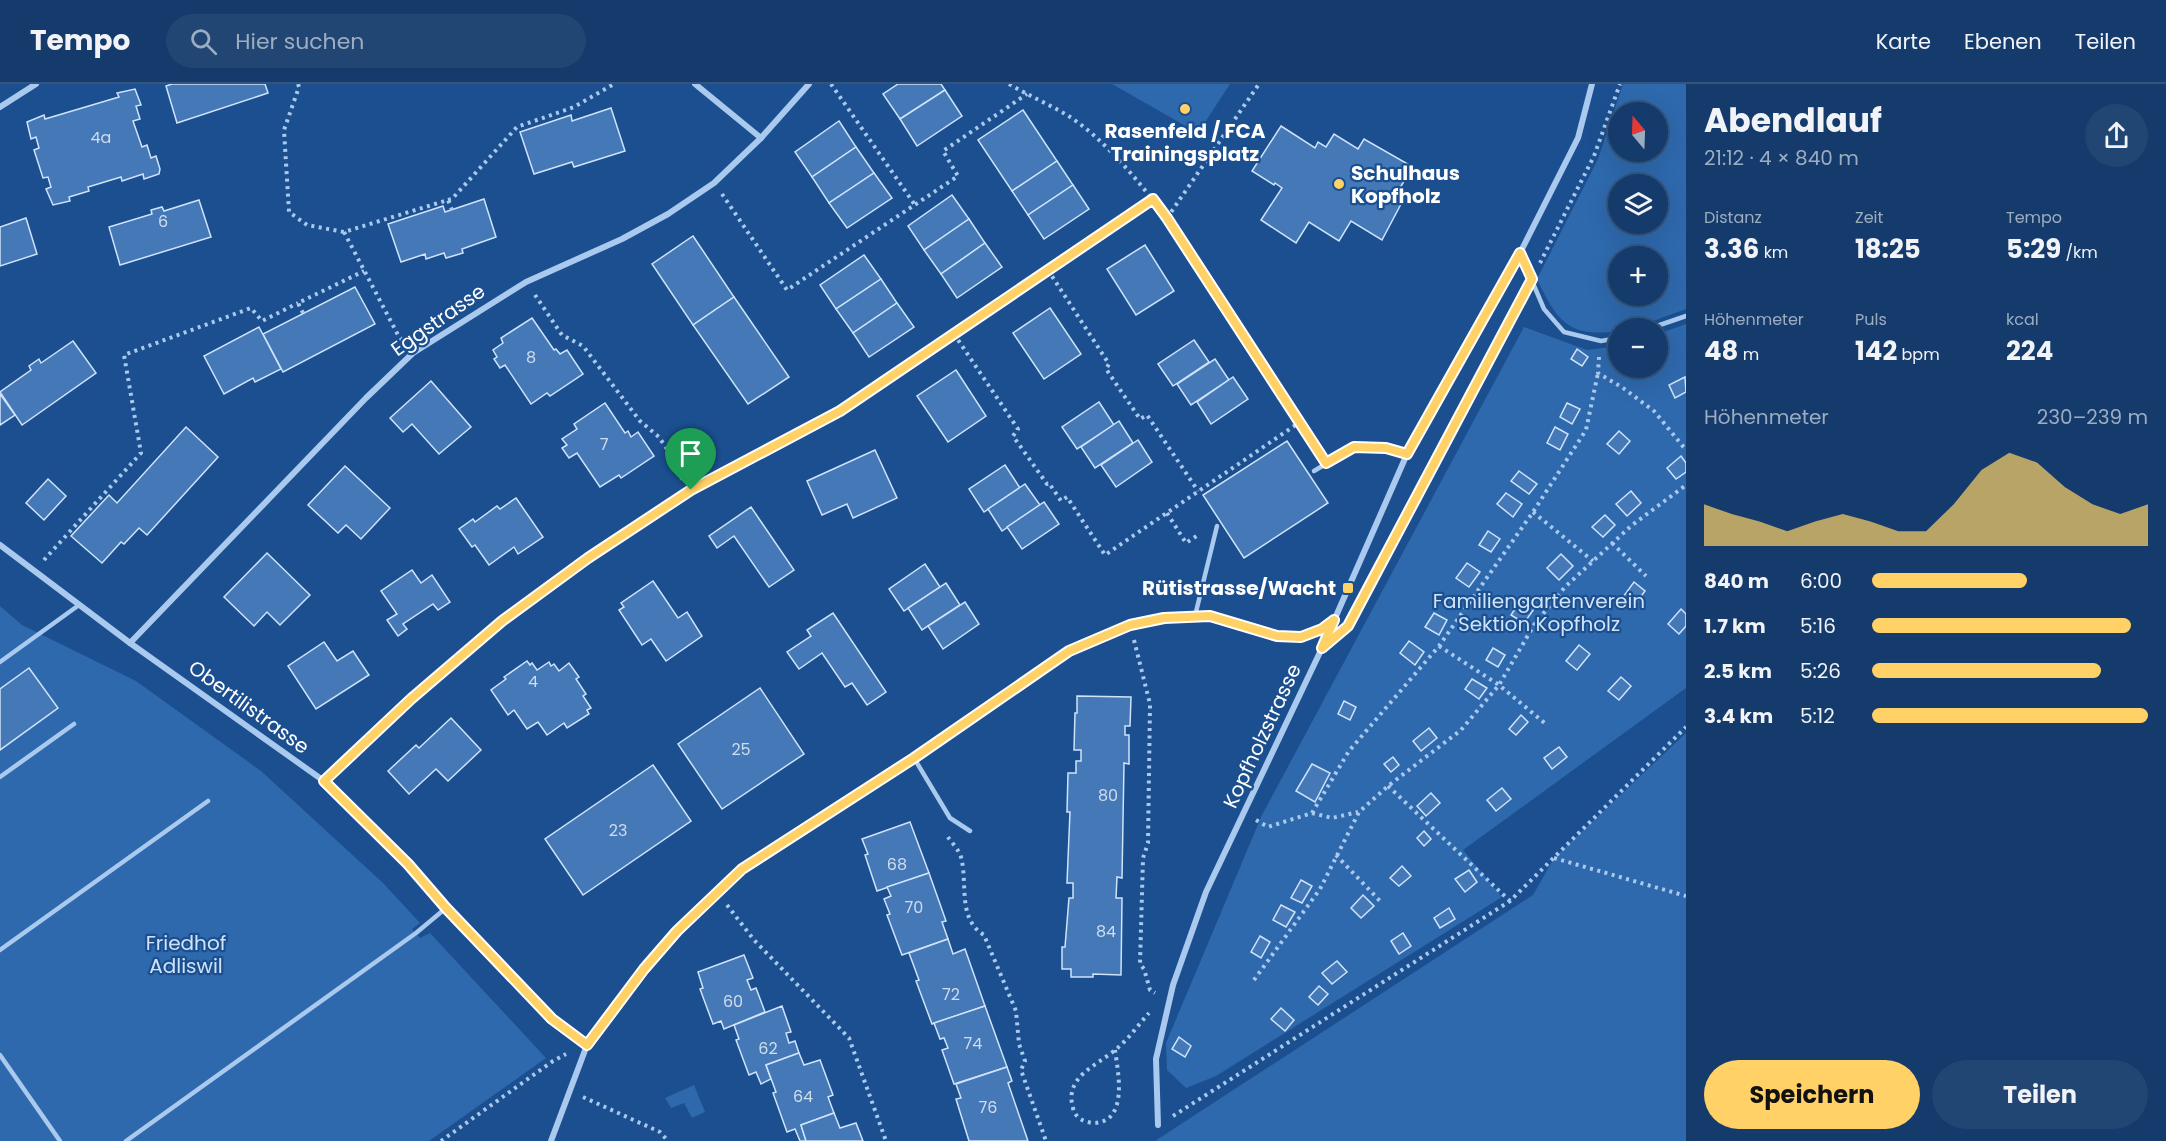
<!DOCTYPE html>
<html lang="de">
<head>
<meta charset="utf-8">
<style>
	:root { --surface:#143b6b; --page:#214673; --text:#f1f3f6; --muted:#9dadc1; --line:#33557e; --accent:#ffd166 }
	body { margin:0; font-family:Poppins,sans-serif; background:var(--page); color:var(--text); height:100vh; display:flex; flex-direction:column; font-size:22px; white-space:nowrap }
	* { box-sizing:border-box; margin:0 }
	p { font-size:20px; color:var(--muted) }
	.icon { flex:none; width:33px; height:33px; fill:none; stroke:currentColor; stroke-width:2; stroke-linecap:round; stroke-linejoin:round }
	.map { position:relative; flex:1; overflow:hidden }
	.side { display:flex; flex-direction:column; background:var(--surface); width:480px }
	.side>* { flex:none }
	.needle { width:39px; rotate:341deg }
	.fabs { position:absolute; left:1608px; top:18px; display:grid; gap:12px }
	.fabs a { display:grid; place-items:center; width:60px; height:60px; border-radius:50%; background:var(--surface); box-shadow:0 6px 24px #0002,0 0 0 2px var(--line); font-size:30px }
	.pin { position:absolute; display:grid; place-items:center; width:51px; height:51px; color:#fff; margin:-62px -26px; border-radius:50% 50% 50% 0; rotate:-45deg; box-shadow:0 0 6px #0007 }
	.pin .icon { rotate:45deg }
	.round { display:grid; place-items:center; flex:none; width:63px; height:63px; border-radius:32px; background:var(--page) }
	.head { display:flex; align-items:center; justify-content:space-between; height:102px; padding:0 18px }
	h1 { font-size:33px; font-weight:700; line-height:45px }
	.figures { display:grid; grid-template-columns:repeat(3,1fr); gap:9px; height:102px; padding:6px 18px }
	.figures div { display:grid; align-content:center }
	.figures b { font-size:26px; font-weight:700 }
	.figures small { font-size:16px; font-weight:400 }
	.figures p { font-size:16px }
	.chart { height:168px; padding:12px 18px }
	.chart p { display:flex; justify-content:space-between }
	.chart svg { width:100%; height:108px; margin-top:6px; fill:var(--accent); opacity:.7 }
	.cta { display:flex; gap:12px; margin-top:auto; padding:12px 18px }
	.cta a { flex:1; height:69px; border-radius:36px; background:var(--accent); color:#111; font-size:24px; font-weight:700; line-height:69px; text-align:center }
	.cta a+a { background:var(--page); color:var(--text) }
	ul { padding:0 18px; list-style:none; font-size:20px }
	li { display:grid; grid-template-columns:96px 72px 1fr; align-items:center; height:45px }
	li i { height:15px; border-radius:8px; background:var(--accent) }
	header { display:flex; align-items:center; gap:36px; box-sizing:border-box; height:84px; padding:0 30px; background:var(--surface); border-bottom:2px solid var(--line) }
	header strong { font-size:28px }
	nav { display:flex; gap:33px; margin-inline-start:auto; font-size:21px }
	.search { width:420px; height:54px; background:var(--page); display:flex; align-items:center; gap:15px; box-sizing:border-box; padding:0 21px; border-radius:33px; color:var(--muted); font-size:22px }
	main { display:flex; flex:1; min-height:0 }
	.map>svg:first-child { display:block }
	.green { fill:#2e69ad; fill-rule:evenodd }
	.building { fill:#4478b7; stroke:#cfe3fa; stroke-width:1.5 }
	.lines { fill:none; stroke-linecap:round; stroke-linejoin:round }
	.path { stroke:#a9c9ee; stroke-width:4; stroke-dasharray:3 4.5; stroke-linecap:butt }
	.lane { stroke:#a9c9ee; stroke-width:4.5 }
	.street { stroke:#a9c9ee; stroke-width:6 }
	.route-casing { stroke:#fff; stroke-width:12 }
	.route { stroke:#ffd166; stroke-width:8 }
	.poi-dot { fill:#ffd166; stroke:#1b4f8f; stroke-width:2 }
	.labels { text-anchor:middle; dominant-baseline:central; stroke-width:4.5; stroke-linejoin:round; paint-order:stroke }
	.number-label { font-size:16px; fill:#d0dded }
	.poi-label { font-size:20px; font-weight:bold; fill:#fff; stroke:#1b4f8f }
	.street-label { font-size:20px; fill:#fff; stroke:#1b4f8f }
	.park-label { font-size:20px; fill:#cfe3fa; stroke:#1b4f8f }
</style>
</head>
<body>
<header>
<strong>Tempo</strong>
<div class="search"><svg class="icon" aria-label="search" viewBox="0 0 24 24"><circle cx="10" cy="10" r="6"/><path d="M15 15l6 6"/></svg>Hier suchen</div>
<nav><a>Karte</a><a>Ebenen</a><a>Teilen</a></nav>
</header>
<main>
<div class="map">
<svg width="1686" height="1057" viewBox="0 0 1686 1057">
	<rect width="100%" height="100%" fill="#1b4f8f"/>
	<g class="green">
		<polygon points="1112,0 1230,0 1198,49"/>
		<path d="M1623,0h63v225l-52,19h-16v3c-50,7 -61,-10 -81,-52l61,-120zM1618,28h40v40h-40zM1618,100h40v40h-40zM1658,172v40h-40v-40z"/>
		<polygon points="1686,240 1686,604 1463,766 1502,813 1216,992 1186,1004 1167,986 1166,959 1262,731 1524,243 1587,266 1618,262 1618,284 1658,284 1658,250"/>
		<polygon points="0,522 22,541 136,597 261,687 383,799 420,839 412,845 420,854 430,849 546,974 429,1057 0,1057"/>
		<polygon points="1686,649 1686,1057 1155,1057 1533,811 1554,774"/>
		<polygon points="694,1001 705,1028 692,1034 684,1019 671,1024 665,1014"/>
	</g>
	<g class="building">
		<polygon points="172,0 265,0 268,9 177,39 166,2"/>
		<polygon points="898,0 941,0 945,6 900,35 883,10"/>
		<polygon points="135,5 141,21 136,22 140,35 133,37 142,63 147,61 151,74 156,72 160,85 159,90 144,95 143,90 122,97 121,93 88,103 89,107 69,113 70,117 53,121 46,105 51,103 48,93 43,94 34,66 39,64 36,53 31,55 27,38 44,31 45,35 119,13 117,9"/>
		<polygon points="945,6 962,32 917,62 900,35"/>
		<polygon points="611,24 625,67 574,83 572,78 534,90 520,48 571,31 572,37"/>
		<polygon points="1023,26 1057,77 1012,107 978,56"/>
		<polygon points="839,37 856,63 812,93 795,68"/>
		<polygon points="1281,42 1315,64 1318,58 1326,63 1334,50 1358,65 1364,55 1413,83 1393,115 1401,120 1382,156 1351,137 1339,157 1309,138 1296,159 1261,136 1282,104 1275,99 1274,101 1252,87"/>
		<polygon points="856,63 874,89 829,119 812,93"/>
		<polygon points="1057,77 1073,101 1028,131 1012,107"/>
		<polygon points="874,89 892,114 847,144 829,119"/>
		<polygon points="1073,101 1089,125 1044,155 1028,131"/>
		<polygon points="952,111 969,135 924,166 908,142"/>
		<polygon points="484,115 496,153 462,165 463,169 446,174 444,169 426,175 425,170 401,178 388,140 443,122 445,128"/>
		<polygon points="199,116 211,153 120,181 109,143 152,130 151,126 162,123 164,127"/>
		<polygon points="26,134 37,170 0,182 0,143"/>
		<polygon points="969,135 985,159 941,190 924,166"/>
		<polygon points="693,152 734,213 693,241 652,180"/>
		<polygon points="985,159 1002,183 957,214 941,190"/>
		<polygon points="1145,161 1174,207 1136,231 1107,185"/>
		<polygon points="864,171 881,195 836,225 820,201"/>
		<polygon points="881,195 897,219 853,249 836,225"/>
		<polygon points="355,203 375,240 283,288 263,250"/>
		<polygon points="734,213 789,293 748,320 693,241"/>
		<polygon points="897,219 914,243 869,273 853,249"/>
		<polygon points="1050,224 1081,270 1044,295 1013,249"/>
		<polygon points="532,234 554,266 556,265 560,270 567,266 583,290 550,312 547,309 531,320 505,281 500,284 494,275 497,273 493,266 503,259 501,254"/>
		<polygon points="259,243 281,285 255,298 253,294 224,310 204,272"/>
		<polygon points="1194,256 1209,278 1173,302 1158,280"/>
		<polygon points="73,257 96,289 22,341 0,308 31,286 29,282 39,275 41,279"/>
		<polygon points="1577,265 1588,273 1582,282 1571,275"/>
		<polygon points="1215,275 1229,296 1191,321 1177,300"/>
		<polygon points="956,286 986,332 948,358 917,312"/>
		<polygon points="1233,293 1248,315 1211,340 1197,318"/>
		<polygon points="1685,293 1686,308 1675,314 1669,301"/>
		<polygon points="431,297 471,343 439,370 412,340 403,348 390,334"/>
		<polygon points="0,310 15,331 0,341"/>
		<polygon points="1099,318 1114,341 1077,365 1062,343"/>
		<polygon points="605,319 625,349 628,347 631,353 638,348 654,372 621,394 619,391 600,403 577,369 569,374 562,364 567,361 562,355 577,345 574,340"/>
		<polygon points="1567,319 1580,325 1572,340 1560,333"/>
		<polygon points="1119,337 1133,359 1095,384 1081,363"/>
		<polygon points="186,343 218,373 147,451 139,444 124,460 121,458 102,479 71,452 109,411 117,419"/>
		<polygon points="1555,343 1568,350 1560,366 1547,359"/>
		<polygon points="1619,347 1630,357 1619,370 1607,360"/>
		<polygon points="1138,356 1152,378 1116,403 1101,381"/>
		<polygon points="1287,357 1328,419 1244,474 1203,411"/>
		<polygon points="875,366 897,414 853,434 847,420 822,431 807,397"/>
		<polygon points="1681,372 1686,379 1686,388 1676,395 1667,384"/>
		<polygon points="1005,381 1020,404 984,428 969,405"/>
		<polygon points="345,382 390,424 361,455 346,441 338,449 308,421"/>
		<polygon points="1519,387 1537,400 1529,410 1511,397"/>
		<polygon points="48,395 66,412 44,436 26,419"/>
		<polygon points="1025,400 1040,421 1002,447 988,425"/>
		<polygon points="1631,407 1641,419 1627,432 1616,420"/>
		<polygon points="1506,409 1522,420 1513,433 1497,420"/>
		<polygon points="516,414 543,453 518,470 514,463 489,481 475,461 472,463 459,445 473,435 475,438 497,422 500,425"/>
		<polygon points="1044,418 1059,440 1022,465 1007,443"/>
		<polygon points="751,423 794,486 769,503 734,452 717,464 709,452"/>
		<polygon points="1605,431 1615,441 1603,453 1592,443"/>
		<polygon points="1488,447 1500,455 1491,468 1479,461"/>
		<polygon points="267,469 310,511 280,541 267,528 254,542 224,513"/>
		<polygon points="1561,470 1573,482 1559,496 1547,484"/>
		<polygon points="1467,479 1480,488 1469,503 1456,494"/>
		<polygon points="925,480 940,503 904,527 889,505"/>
		<polygon points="412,486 421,499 432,491 450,518 438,526 433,520 403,540 407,545 398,552 387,536 397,530 381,507"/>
		<polygon points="653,497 678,534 687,528 702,552 666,577 651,555 642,561 619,526 624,523 621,519"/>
		<polygon points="1634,498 1645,507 1634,522 1623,513"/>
		<polygon points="946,499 960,521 922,546 908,524"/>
		<polygon points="1521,516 1534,525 1524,539 1511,531"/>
		<polygon points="965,518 979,540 943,565 928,542"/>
		<polygon points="1681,525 1686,530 1686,542 1679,550 1668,540"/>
		<polygon points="833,529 886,608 867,621 852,599 845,603 822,569 799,585 787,568 811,552 807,546"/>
		<polygon points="1434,529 1447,536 1439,551 1425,543"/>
		<polygon points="1409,557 1424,568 1415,581 1400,569"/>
		<polygon points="324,558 337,577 353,567 369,591 316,625 288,582"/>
		<polygon points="1579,561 1590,570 1577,586 1566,577"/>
		<polygon points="1493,564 1505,571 1498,583 1486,576"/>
		<polygon points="527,577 530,581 532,579 537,586 549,578 551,582 554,580 559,587 569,579 579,593 576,595 586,610 583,612 591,624 587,626 589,630 567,644 564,639 547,651 538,638 527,645 514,626 508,631 491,606 506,595 504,593"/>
		<polygon points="29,584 58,624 0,666 0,605"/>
		<polygon points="1621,593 1631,602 1619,616 1608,607"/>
		<polygon points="1472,595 1487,604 1479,615 1465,605"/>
		<polygon points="760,604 804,670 722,725 678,660"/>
		<polygon points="1077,612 1131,613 1130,642 1125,642 1125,651 1129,651 1129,680 1124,679 1122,794 1117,793 1116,814 1122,814 1121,891 1093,890 1093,893 1071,893 1071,885 1062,885 1062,863 1065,863 1069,814 1073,814 1073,799 1067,799 1070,728 1067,728 1068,689 1076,689 1076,677 1081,677 1081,666 1074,666 1075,629 1077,629"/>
		<polygon points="1344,617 1356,623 1350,636 1338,630"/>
		<polygon points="1521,631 1528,638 1516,651 1509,645"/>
		<polygon points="451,634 481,666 448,697 436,685 409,710 388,687 416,661 419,664"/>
		<polygon points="1429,644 1437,654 1421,667 1413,657"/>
		<polygon points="1559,663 1567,673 1552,685 1544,674"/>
		<polygon points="1393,673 1399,681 1391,688 1384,680"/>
		<polygon points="1312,680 1330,689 1315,718 1296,707"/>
		<polygon points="653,681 691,737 583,811 545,755"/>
		<polygon points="1502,704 1511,715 1496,727 1487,716"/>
		<polygon points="1431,709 1440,719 1426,732 1417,722"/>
		<polygon points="910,738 929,789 877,807 865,771 868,770 862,755"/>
		<polygon points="1424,747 1431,755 1424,762 1417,754"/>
		<polygon points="1402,782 1411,792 1399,802 1390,794"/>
		<polygon points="1469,786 1477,798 1465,808 1455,795"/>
		<polygon points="929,789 946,837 942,838 948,855 902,871 887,831 890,830 884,815 891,812 887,803"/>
		<polygon points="1301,796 1312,802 1302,819 1291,814"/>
		<polygon points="1363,811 1374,822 1361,834 1351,824"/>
		<polygon points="1281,821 1295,828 1286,843 1273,836"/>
		<polygon points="1449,824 1455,835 1440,844 1434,834"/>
		<polygon points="1403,849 1411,862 1399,870 1391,857"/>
		<polygon points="1260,852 1270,858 1261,874 1251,868"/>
		<polygon points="948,855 953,870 965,865 985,922 932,940 916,897 919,896 909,869"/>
		<polygon points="744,871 753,894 747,896 751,906 756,904 765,928 724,945 721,937 713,940 700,905 703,904 698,888"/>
		<polygon points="1337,877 1347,888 1332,900 1322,889"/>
		<polygon points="1319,902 1328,910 1318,921 1309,913"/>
		<polygon points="782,922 791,948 786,949 789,959 795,957 799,969 766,981 771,995 761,1000 756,988 749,991 736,956 739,955 734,941"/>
		<polygon points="985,922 1007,983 954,1000 942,966 948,964 944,954 940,955 934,939"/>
		<polygon points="1281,924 1294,936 1285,947 1271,935"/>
		<polygon points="1179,953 1191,962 1185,973 1172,965"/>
		<polygon points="799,969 804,981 820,976 833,1011 828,1013 834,1029 801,1041 806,1057 800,1057 795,1045 787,1048 773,1009 776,1008 766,981"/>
		<polygon points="1007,983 1012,997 1008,999 1028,1057 969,1057 956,1015 961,1014 956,1000"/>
		<polygon points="834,1029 840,1044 856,1039 863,1057 806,1057 801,1041"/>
	</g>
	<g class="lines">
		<g class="path">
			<polyline points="298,0 299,3 284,46 289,128 307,141 344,148 448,116 452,126"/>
			<polyline points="831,0 915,121"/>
			<path d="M1009,0c19,11 39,20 58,31 37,23 73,68 100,103l153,234"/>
			<polyline points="722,110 787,206 958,92 943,67 1027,10"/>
			<polyline points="448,116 452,115 517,43 574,23 614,0"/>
			<polyline points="1167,134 1259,0"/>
			<polyline points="344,148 398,251 404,258"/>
			<polyline points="1540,179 1594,72 1620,0"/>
			<polyline points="1048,186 1109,280 1106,285 1140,335 1147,331 1198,407"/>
			<polyline points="535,211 562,251 583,262 640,337 659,353 671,371 669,377 682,395"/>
			<polyline points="303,229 298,219 364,187"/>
			<polyline points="954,250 1018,345 1013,352 1047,400 1049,399 1061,417 1067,413 1105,471 1300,338"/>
			<polyline points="1599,273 1598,289 1623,304 1654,327 1686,366"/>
			<polyline points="853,318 1153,115"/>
			<polyline points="1533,428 1593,477"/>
			<polyline points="1167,429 1186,459 1198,451"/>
			<polyline points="1612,459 1646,492"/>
			<polyline points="44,476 141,369 124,271 251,224 262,237 298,219"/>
			<polyline points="1376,489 1523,213"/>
			<polyline points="1134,556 1150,620 1148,759 1143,774 1140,880 1144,885 1150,906 1155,909"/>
			<polyline points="1439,562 1499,601 1547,641"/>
			<polyline points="1388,702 1510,817"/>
			<polyline points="1312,729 1332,734 1358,728"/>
			<polyline points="1256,736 1268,743 1312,729 1349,667 1439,562 1533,428 1586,346 1598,289"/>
			<path d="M948,753c4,6 11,13 13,20 7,26 -4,62 23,78l32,76 3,33 6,17 -4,9 25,71"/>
			<polyline points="1336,771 1380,817"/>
			<polyline points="1554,774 1686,812"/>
			<polyline points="727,821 754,856 849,954 886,1057"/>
			<polyline points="1254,896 1320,805 1359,728 1388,702 1461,646 1499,601 1534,541 1565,503 1631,442 1686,401"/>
			<path d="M1115,966c3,22 14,73 -22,73 -9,-1 -18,-5 -20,-15 -9,-31 23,-42 42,-58 13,-10 23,-25 34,-37"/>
			<polyline points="583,1013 660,1048 668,1057"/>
			<polyline points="1173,1032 1510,817 1686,643"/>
			<polyline points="441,1057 553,977 566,970"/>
		</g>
		<g class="lane">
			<polyline points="1520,169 1544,225 1564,248 1601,257 1618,254"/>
			<polyline points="1651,244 1686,232"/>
			<polyline points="1314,387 1354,363 1386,364 1407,370"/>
			<polyline points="1195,532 1217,442"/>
			<polyline points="0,578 79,521"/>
			<polyline points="914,674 950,734 970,747"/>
			<polyline points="0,693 74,640"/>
			<polyline points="0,866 208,717"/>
			<polyline points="0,971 60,1057"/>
			<polyline points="126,1057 416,849 446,824"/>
		</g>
		<g class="street">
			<polyline points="695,0 761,54"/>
			<polyline points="0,23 36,0"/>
			<polyline points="0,461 130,559 324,697 408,780 446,824 552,935 587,961"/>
			<polyline points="130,559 366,314 413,269 526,198 622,155 668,130 714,99 761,54 809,0"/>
			<polyline points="324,697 411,615 502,537 588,474 691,406 840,327"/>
			<polyline points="1158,1041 1156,975 1173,901 1206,808 1322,564 1407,370 1520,169 1578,54 1592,0"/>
			<polyline points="551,1057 587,961 644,885 677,847 717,808 742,785 914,674 1069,567 1130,541 1164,534 1210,532 1277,552 1301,553 1321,545 1334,536"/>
		</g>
	</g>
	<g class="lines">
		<defs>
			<polygon id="route" points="1153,115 1167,134 1326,379 1354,363 1386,364 1407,370 1520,169 1532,195 1348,542 1322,564 1334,536 1322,545 1301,553 1277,552 1210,532 1164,534 1130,541 1069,567 914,674 742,785 677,847 644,885 587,961 552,935 446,824 408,780 324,697 411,615 502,537 588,474 691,406 840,327"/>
		</defs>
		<use href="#route" class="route-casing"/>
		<use href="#route" class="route"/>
	</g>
	<g class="poi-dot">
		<circle cx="1185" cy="25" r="6"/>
		<circle cx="1339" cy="100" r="6"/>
		<rect x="1342" y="498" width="12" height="12" rx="3"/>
	</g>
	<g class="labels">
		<g class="number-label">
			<text x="101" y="53">4a</text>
			<text x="163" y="137">6</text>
			<text x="531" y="273">8</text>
			<text x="604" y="360">7</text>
			<text x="533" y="597">4</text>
			<text x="741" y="665">25</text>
			<text x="1108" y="711">80</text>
			<text x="618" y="746">23</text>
			<text x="897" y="780">68</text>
			<text x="914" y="823">70</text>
			<text x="1106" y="847">84</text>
			<text x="951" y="910">72</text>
			<text x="733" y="917">60</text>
			<text x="973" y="959">74</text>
			<text x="768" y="964">62</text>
			<text x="803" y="1012">64</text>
			<text x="988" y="1023">76</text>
		</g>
		<g class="poi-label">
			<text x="1185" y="47">Rasenfeld / FCA<tspan x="1185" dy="23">Trainingsplatz</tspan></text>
			<text x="1351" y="89" text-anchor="start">Schulhaus<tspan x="1351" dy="23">Kopfholz</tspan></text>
			<text x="1336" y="504" text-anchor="end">Rütistrasse/Wacht</text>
		</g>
		<g class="street-label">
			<text transform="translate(438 236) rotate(-35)">Eggstrasse</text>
			<text transform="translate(249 623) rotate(36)">Obertilistrasse</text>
			<text transform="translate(1262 652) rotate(-65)">Kopfholzstrasse</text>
		</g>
		<g class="park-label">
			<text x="1539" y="517">Familiengartenverein<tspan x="1539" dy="23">Sektion Kopfholz</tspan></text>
			<text x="186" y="859">Friedhof<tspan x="186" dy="23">Adliswil</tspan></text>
		</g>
	</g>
</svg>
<div class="fabs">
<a><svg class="needle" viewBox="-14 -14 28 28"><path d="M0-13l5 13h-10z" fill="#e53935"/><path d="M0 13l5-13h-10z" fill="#9dadc1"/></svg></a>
<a><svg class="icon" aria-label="layers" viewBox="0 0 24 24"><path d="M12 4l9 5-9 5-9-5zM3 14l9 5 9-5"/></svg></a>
<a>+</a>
<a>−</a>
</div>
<div class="pin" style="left:691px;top:406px;background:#1e9e55"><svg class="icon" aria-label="arrive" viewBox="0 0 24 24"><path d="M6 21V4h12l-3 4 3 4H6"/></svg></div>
</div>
<section class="side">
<div class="head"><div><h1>Abendlauf</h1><p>21:12 · 4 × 840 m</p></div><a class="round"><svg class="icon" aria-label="share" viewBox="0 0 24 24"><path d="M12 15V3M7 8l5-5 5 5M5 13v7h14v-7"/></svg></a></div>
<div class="figures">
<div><p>Distanz</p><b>3.36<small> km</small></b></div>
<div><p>Zeit</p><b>18:25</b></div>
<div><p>Tempo</p><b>5:29<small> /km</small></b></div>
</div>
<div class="figures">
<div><p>Höhenmeter</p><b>48<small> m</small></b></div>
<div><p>Puls</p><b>142<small> bpm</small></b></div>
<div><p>kcal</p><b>224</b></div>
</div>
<div class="chart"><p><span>Höhenmeter</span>230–239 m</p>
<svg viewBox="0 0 160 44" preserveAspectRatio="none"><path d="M0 44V27L10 31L20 34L30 38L40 34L50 31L60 34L70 38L80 38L90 27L100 13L110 6L120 10L130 20L140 27L150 31L160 27V44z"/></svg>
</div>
<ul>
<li><b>840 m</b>6:00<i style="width:56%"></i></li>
<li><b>1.7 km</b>5:16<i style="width:94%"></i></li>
<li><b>2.5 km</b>5:26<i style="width:83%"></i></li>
<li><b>3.4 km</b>5:12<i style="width:100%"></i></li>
</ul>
<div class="cta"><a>Speichern</a><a>Teilen</a></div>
</section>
</main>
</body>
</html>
